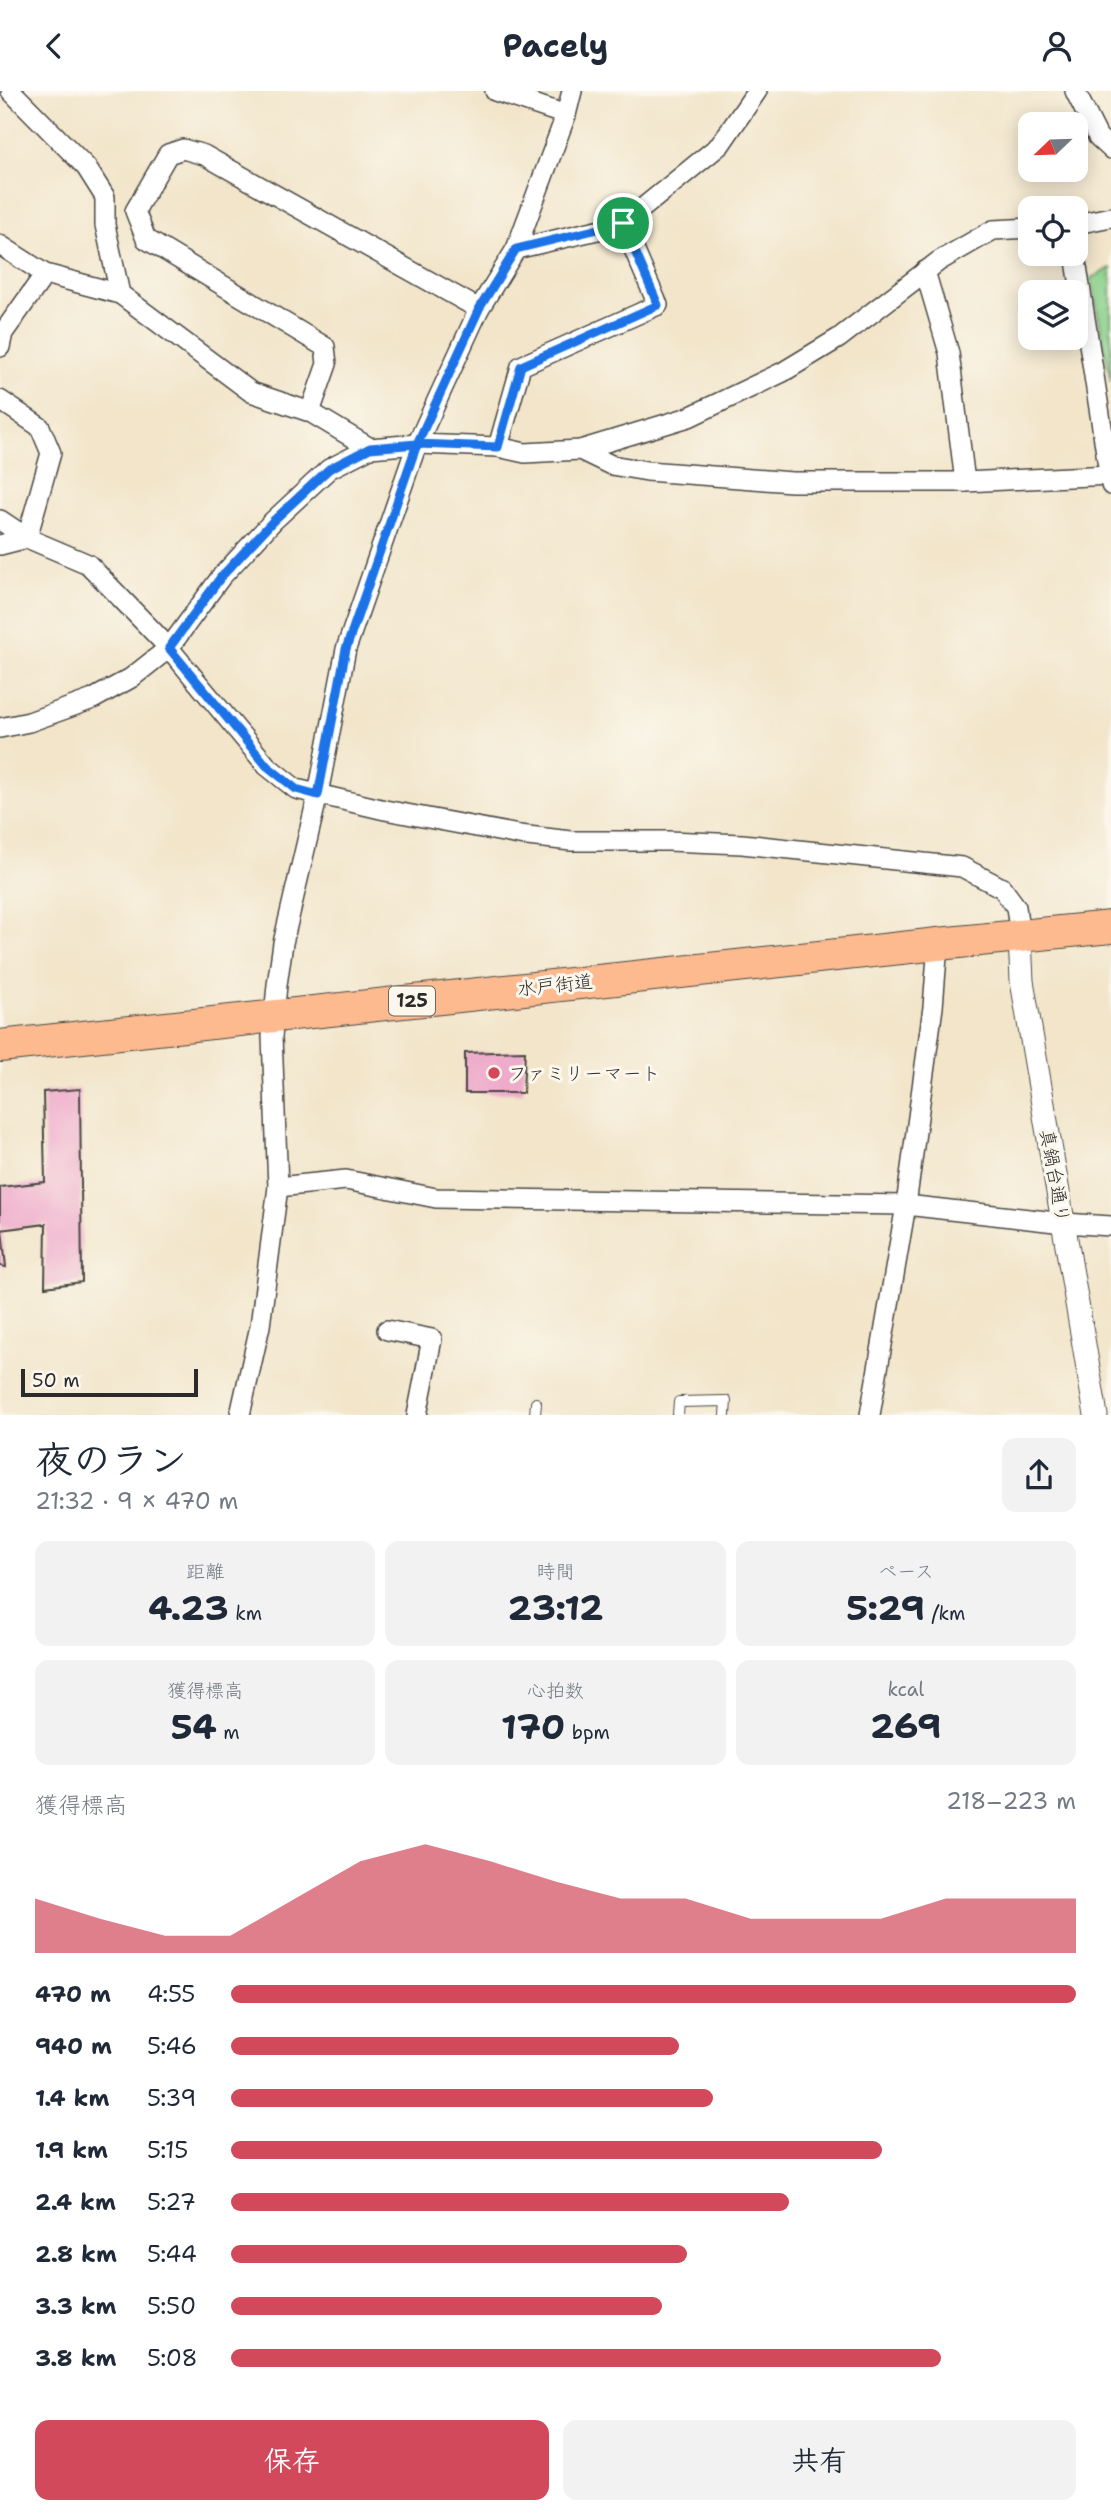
<!DOCTYPE html>
<html lang="ja">
<head>
<meta charset="utf-8">
<style>
	:root { --surface:#fff; --page:#f2f2f3; --text:#1f2937; --muted:#747a83; --accent:#d1495b }
	body { margin:0; font-family:"Shantell Sans","Klee One",sans-serif; background:var(--page); color:var(--text); height:100vh; display:flex; flex-direction:column; font-size:26px; white-space:nowrap }
	* { box-sizing:border-box; margin:0 }
	p { font-size:23px; color:var(--muted) }
	.icon { flex:none; width:38px; height:38px; fill:none; stroke:currentColor; stroke-width:2; stroke-linecap:round; stroke-linejoin:round }
	.map { position:relative; height:1324px; overflow:hidden }
	.panel { display:flex; flex-direction:column; background:var(--surface); flex:1 }
	.panel>* { flex:none }
	.needle { width:46px; rotate:247deg }
	.controls { position:absolute; left:1018px; top:21px; display:grid; gap:14px }
	.controls a { display:grid; place-items:center; width:70px; height:70px; border-radius:14px; background:var(--surface); box-shadow:0 4px 18px #0003; font-size:35px }
	.scale { position:absolute; left:21px; bottom:18px; width:177px; box-sizing:border-box; padding-left:7px; border:4px solid #2b2b2b; border-top:0; font-size:19px; line-height:24px; white-space:nowrap; color:#2b2b2b; -webkit-text-stroke:5px #fbf7ec; paint-order:stroke }
	.pin { position:absolute; display:grid; place-items:center; width:60px; height:60px; color:#fff; margin:-30px; border:4px solid #fff; border-radius:50%; box-shadow:0 2px 7px #0007 }
	.round { display:grid; place-items:center; flex:none; width:74px; height:74px; border-radius:14px; background:var(--page) }
	.overview { display:flex; align-items:center; justify-content:space-between; height:119px; padding:0 35px }
	h1 { font-size:38px; font-weight:700; line-height:52px }
	.stats { display:grid; grid-template-columns:repeat(3,1fr); gap:10px; height:119px; padding:7px 35px }
	.stats div { display:grid; align-content:center; border-radius:14px; background:var(--page); text-align:center }
	.stats b { font-size:35px; font-weight:700 }
	.stats small { font-size:19px; font-weight:400 }
	.stats p { font-size:19px }
	.chart { height:196px; padding:14px 35px }
	.chart p { display:flex; justify-content:space-between }
	.chart svg { width:100%; height:126px; margin-top:7px; fill:var(--accent); opacity:.7 }
	.cta { display:flex; gap:14px; margin-top:auto; padding:14px 35px }
	.cta a { flex:1; height:80px; border-radius:14px; background:var(--accent); color:#fff; font-size:28px; font-weight:700; line-height:80px; text-align:center }
	.cta a+a { background:var(--page); color:var(--text) }
	ul { padding:0 35px; list-style:none; font-size:23px }
	li { display:grid; grid-template-columns:112px 84px 1fr; align-items:center; height:52px }
	li i { height:18px; border-radius:9px; background:var(--accent) }
	header { display:flex; justify-content:space-between; align-items:center; height:91px; padding:0 35px; background:var(--surface); font-size:32px; font-weight:700 }
	.map>svg:first-child { display:block }
	.green { fill:#8bd28c; stroke:#5b7e5c; stroke-width:2 }
	.building { fill:#eeabca }
	.lines { fill:none; stroke-linecap:round; stroke-linejoin:round }
	.service-casing { stroke:#494743; stroke-width:12 }
	.minor-casing { stroke:#494743; stroke-width:22 }
	.tertiary-casing { stroke:#494743; stroke-width:25 }
	.trunk-casing { stroke:#494743; stroke-width:34 }
	.service { stroke:#fff; stroke-width:10 }
	.minor { stroke:#fff; stroke-width:19 }
	.tertiary { stroke:#fff; stroke-width:23 }
	.trunk { stroke:#fcba8e; stroke-width:32 }
	.route-casing { stroke:#fff; stroke-width:14 }
	.route { stroke:#1a73e8; stroke-width:9 }
	.poi-dot { fill:#d1495b; stroke:#fbf7ec; stroke-width:2.5 }
	.labels { text-anchor:middle; dominant-baseline:central; stroke-width:6; stroke-linejoin:round; paint-order:stroke }
	.shield { fill:#fbf7ec; stroke:#696865; stroke-width:2 }
	.shield-label { font-size:18px; font-weight:bold; fill:#2b2b2b }
	.street-label { font-size:19px; fill:#2b2b2b; stroke:#fbf7ec }
	.poi-label { font-size:19px; fill:#2b2b2b; stroke:#fbf7ec; text-anchor:start }
</style>
</head>
<body>
<header><svg class="icon" aria-label="back" viewBox="0 0 24 24"><path d="M15 5l-7 7 7 7"/></svg>Pacely<svg class="icon" aria-label="person" viewBox="0 0 24 24"><circle cx="12" cy="8" r="4"/><path d="M4 21q1-7 8-7t8 7"/></svg></header>
<div class="map">
<svg width="1111" height="1324" viewBox="0 0 1111 1324">
	<rect width="100%" height="100%" fill="#fbf7ec"/>
	<filter id="ink" filterUnits="userSpaceOnUse"><feTurbulence type="fractalNoise" baseFrequency=".0143" numOctaves="2"/><feDisplacementMap in="SourceGraphic" scale="14" xChannelSelector="R" yChannelSelector="G"/><feConvolveMatrix kernelMatrix="1 2 1 2 8 2 1 2 1" color-interpolation-filters="sRGB"/></filter>
	<filter id="wash" filterUnits="userSpaceOnUse"><feTurbulence type="fractalNoise" baseFrequency=".00686" numOctaves="4" result="noise"/><feDisplacementMap in="SourceGraphic" scale="28" xChannelSelector="R" yChannelSelector="G"/><feGaussianBlur stdDeviation="1.57" result="paint"/><feColorMatrix in="noise" values="0 0 0 0 0 0 0 0 0 0 0 0 0 0 0 0 0 1.4 0 .05"/><feComposite in="paint" operator="in"/></filter>
	<g filter="url(#wash)">
		<rect width="100%" height="100%" fill="#f2e5ca"/>
		<polygon class="green" points="1111,177 1111,291 1091,187"/>
		<g id="blocks">
			<g class="building">
				<polygon points="525,960 523,1002 465,1002 465,962"/>
				<polygon points="80,998 82,1191 45,1196 46,1133 0,1139 0,1096 45,1091 43,1001"/>
				<polygon points="0,1139 2,1139 6,1176 0,1175"/>
			</g>
		</g>
	</g>
	<g filter="url(#ink)">
		<use href="#blocks" fill-opacity="0" stroke="#494743" stroke-width="2"/>
		<g class="lines">
			<defs>
				<g id="service">
					<polyline points="535,1324 536,1312"/>
					<polyline points="678,1324 679,1311 726,1310 725,1324"/>
				</g>
				<g id="minor">
					<polyline points="11,0 86,76 105,106 105,134 120,203 251,301 310,321 370,357"/>
					<polyline points="495,0 566,24"/>
					<polyline points="1075,0 1098,46 1111,58"/>
					<polyline points="1076,133 1111,126"/>
					<polyline points="0,154 45,183 120,203"/>
					<polyline points="516,158 623,133 720,54 757,0"/>
					<polyline points="1075,163 1111,394"/>
					<polyline points="925,180 949,262 965,391"/>
					<polyline points="0,256 3,242 45,183"/>
					<polyline points="0,309 40,336 51,362 27,447 0,454"/>
					<polyline points="310,321 327,273 325,256 146,148 135,120 168,63 183,58 204,64 479,218"/>
					<polyline points="498,356 521,275 658,214 623,133"/>
					<polyline points="580,359 611,374 647,380 792,391 965,391 1110,384"/>
					<polyline points="0,429 27,447 88,473 169,557 267,675 296,698 385,719 519,744 571,750 668,750 742,753 962,776 1002,797 1016,816 1020,846"/>
					<polyline points="0,637 29,631 93,608 131,587 169,557 221,486 273,430 329,378 370,357 417,353 498,356 525,362 580,359 689,326 783,281 839,247 939,170 993,139 1031,137"/>
					<polyline points="278,1096 346,1089 436,1107 906,1114 1064,1132 1111,1135"/>
					<polyline points="387,1239 432,1248 417,1324"/>
					<polyline points="240,1324 260,1235 278,1096 272,946 277,894 283,852 318,703 346,558 417,353 479,218 516,158 566,24 572,0"/>
					<polyline points="870,1324 906,1114 933,916 938,853"/>
				</g>
				<polyline id="tertiary" points="1020,846 1022,890 1096,1324"/>
				<polyline id="trunk" points="0,955 938,853 1111,836"/>
			</defs>
			<use href="#service" class="service-casing"/>
			<use href="#minor" class="minor-casing"/>
			<use href="#tertiary" class="tertiary-casing"/>
			<use href="#trunk" class="trunk-casing"/>
			<use href="#service" class="service"/>
			<use href="#minor" class="minor"/>
			<use href="#tertiary" class="tertiary"/>
			<use href="#trunk" class="trunk"/>
		</g>
	</g>
	<g class="lines" filter="url(#ink)">
		<defs>
			<polyline id="route" points="623,132 516,158 479,218 417,353 370,357 329,378 273,430 221,486 169,557 267,675 296,698 318,704 346,558 417,353 498,356 521,275 658,214 623,132"/>
		</defs>
		<use href="#route" class="route-casing"/>
		<use href="#route" class="route"/>
	</g>
	<circle class="poi-dot" cx="494" cy="982" r="7"/>
	<g class="labels">
		<rect class="shield" x="389" y="895.5" width="46" height="29" rx="5"/>
		<g class="shield-label">
			<text x="412" y="910">125</text>
		</g>
		<g class="street-label">
			<text transform="translate(555 894) rotate(-6)">水戸街道</text>
			<text transform="translate(1055 1085) rotate(80)">真鍋台通り</text>
		</g>
		<g class="poi-label">
			<text x="508" y="982">ファミリーマート</text>
		</g>
	</g>
</svg>
<div class="controls">
<a><svg class="needle" viewBox="-14 -14 28 28"><path d="M0-13l5 13h-10z" fill="#e53935"/><path d="M0 13l5-13h-10z" fill="#747a83"/></svg></a>
<a><svg class="icon" aria-label="locate" viewBox="0 0 24 24"><circle cx="12" cy="12" r="6"/><path d="M12 2v4M12 18v4M2 12h4M18 12h4"/></svg></a>
<a><svg class="icon" aria-label="layers" viewBox="0 0 24 24"><path d="M12 4l9 5-9 5-9-5zM3 14l9 5 9-5"/></svg></a>
</div>
<div class="scale">50 m</div>
<div class="pin" style="left:623px;top:132px;background:#1e9e55"><svg class="icon" aria-label="arrive" viewBox="0 0 24 24"><path d="M6 21V4h12l-3 4 3 4H6"/></svg></div>
</div>
<section class="panel">
<div class="overview"><div><h1>夜のラン</h1><p>21:32 · 9 × 470 m</p></div><a class="round"><svg class="icon" aria-label="share" viewBox="0 0 24 24"><path d="M12 15V3M7 8l5-5 5 5M5 13v7h14v-7"/></svg></a></div>
<div class="stats">
<div><p>距離</p><b>4.23<small> km</small></b></div>
<div><p>時間</p><b>23:12</b></div>
<div><p>ペース</p><b>5:29<small> /km</small></b></div>
</div>
<div class="stats">
<div><p>獲得標高</p><b>54<small> m</small></b></div>
<div><p>心拍数</p><b>170<small> bpm</small></b></div>
<div><p>kcal</p><b>269</b></div>
</div>
<div class="chart"><p><span>獲得標高</span>218–223 m</p>
<svg viewBox="0 0 160 44" preserveAspectRatio="none"><path d="M0 44V25L10 32L20 38L30 38L40 25L50 12L60 6L70 12L80 19L90 25L100 25L110 32L120 32L130 32L140 25L150 25L160 25V44z"/></svg>
</div>
<ul>
<li><b>470 m</b>4:55<i style="width:100%"></i></li>
<li><b>940 m</b>5:46<i style="width:53%"></i></li>
<li><b>1.4 km</b>5:39<i style="width:57%"></i></li>
<li><b>1.9 km</b>5:15<i style="width:77%"></i></li>
<li><b>2.4 km</b>5:27<i style="width:66%"></i></li>
<li><b>2.8 km</b>5:44<i style="width:54%"></i></li>
<li><b>3.3 km</b>5:50<i style="width:51%"></i></li>
<li><b>3.8 km</b>5:08<i style="width:84%"></i></li>
</ul>
<div class="cta"><a>保存</a><a>共有</a></div>
</section>
</body>
</html>
